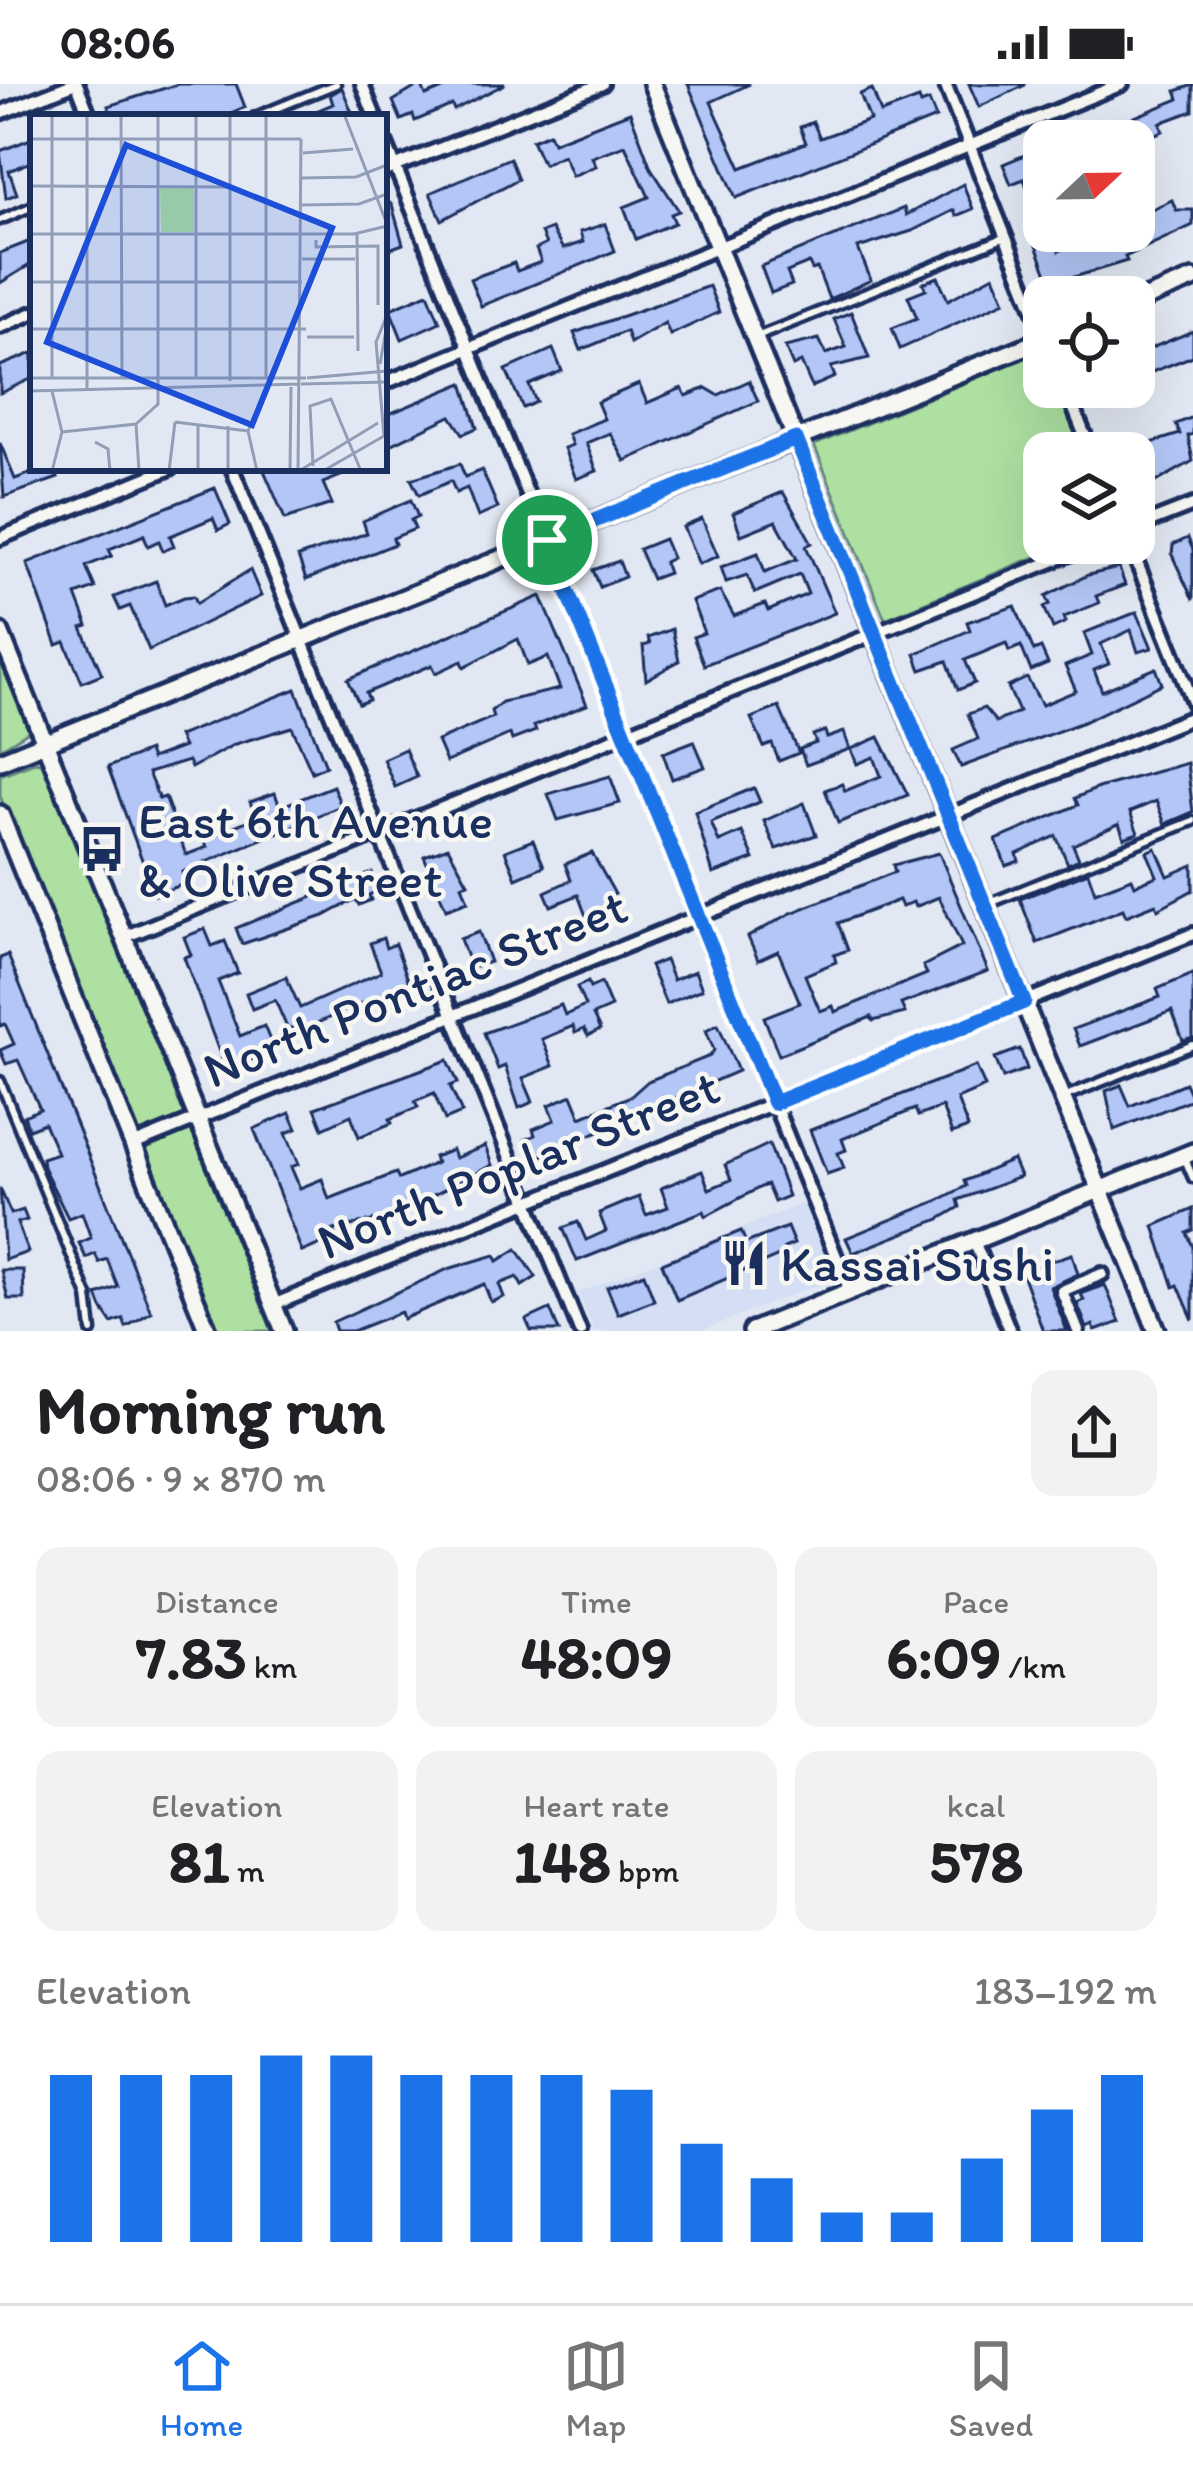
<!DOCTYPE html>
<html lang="en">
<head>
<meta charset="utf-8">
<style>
	:root { --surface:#fff; --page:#f2f2f2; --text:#202124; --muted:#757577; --line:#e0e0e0; --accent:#1a73e8 }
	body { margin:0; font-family:Itim,sans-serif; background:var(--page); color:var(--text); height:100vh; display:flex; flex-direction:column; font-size:45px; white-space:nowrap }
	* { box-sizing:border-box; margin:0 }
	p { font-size:39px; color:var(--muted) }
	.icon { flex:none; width:66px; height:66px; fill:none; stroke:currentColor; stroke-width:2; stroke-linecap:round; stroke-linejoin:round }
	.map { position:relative; height:1247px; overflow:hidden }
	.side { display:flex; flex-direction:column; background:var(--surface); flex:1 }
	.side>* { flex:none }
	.needle { width:78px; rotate:68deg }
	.tools { position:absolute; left:1023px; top:36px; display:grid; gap:24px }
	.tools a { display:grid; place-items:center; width:132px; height:132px; border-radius:24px; background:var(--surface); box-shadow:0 12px 48px #0002; font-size:60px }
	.pin { position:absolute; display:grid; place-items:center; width:102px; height:102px; color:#fff; margin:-51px; border:6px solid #fff; border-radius:50%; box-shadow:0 3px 12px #0007 }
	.round { display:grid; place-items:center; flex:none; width:126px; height:126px; border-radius:24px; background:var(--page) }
	.headline { display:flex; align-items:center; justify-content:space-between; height:204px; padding:0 36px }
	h1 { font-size:66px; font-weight:800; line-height:90px }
	.metrics { display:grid; grid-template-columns:repeat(3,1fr); gap:18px; height:204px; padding:12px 36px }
	.metrics div { display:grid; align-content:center; border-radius:24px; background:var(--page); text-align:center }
	.metrics b { font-size:60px; font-weight:800 }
	.metrics small { font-size:33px; font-weight:400 }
	.metrics p { font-size:33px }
	.chart { height:336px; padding:24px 36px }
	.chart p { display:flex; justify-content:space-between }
	.chart svg { width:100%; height:216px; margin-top:12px; stroke:var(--accent); stroke-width:6 }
	.status { display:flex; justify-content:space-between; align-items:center; height:84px; padding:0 60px; background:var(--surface); direction:ltr }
	.status svg { height:33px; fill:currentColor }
	.menu { display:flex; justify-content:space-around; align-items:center; height:168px; border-top:3px solid var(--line); background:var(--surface); font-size:33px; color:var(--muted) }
	.menu a { display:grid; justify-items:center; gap:6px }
	.menu .selected { color:var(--accent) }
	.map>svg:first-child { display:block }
	.built { fill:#d4def4 }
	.green { fill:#ade0a1; stroke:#648880; stroke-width:3 }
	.building { fill:#b3c6f5; stroke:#1b2f5e; stroke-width:3; fill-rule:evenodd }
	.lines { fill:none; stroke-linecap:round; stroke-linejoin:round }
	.lane-casing { stroke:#1b2f5e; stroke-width:15 }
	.street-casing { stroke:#1b2f5e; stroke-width:20 }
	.secondary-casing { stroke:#1b2f5e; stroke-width:24 }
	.lane { stroke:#f6f6f2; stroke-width:6 }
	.street { stroke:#f6f6f2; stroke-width:10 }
	.secondary { stroke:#f6f6f2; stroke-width:15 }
	.route-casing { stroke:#fff; stroke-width:24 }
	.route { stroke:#1a73e8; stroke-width:15 }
	.labels { text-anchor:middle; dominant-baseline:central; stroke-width:9; stroke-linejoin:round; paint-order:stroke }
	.poi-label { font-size:51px; fill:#1b2f5e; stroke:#f6f6f2; text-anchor:start }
	.street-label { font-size:51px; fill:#1b2f5e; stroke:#f6f6f2 }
	.inset-road { fill:none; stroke:#929eb7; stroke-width:3 }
	.view { fill:#1d4ed8; fill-opacity:0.15; stroke:#1d4ed8; stroke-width:6 }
	.inset-edge { fill:none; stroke:#1b2f5e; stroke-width:6 }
</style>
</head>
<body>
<div class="status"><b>08:06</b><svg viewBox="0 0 49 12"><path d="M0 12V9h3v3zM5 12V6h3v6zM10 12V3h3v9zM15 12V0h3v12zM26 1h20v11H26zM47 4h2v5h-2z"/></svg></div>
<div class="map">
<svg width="1193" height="1247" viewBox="0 0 1193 1247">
	<rect width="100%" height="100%" fill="#e2e8f3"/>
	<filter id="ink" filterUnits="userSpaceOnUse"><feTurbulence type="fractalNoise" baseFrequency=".00833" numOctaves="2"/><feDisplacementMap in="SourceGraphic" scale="24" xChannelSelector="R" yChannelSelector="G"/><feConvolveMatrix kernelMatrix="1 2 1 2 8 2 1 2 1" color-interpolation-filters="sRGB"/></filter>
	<g filter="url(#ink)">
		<polygon class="built" points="804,1119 835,1190 832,1195 701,1247 594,1247 578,1209"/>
		<g class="green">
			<polygon points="1042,267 1044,303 1057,303 1085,369 1044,369 1044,459 1069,459 885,535 814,361"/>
			<polygon points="0,576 29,647 0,665"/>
			<polygon points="37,677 44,681 272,1247 216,1247 0,712 0,691"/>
		</g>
		<g class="building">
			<polygon points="178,0 236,0 245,23 222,33 113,33 108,22"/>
			<polygon points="421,0 426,12 445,4 443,0 505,0 454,26 452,21 415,37 413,31 401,36 393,17"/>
			<polygon points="688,0 750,0 711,18 741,84 806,59 800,43 813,38 820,54 870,36 860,10 872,5 881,29 919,15 921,20 929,17 936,34 736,114"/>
			<polygon points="969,0 1025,0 1025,1 979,23"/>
			<polygon points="1193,1 1193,27 1160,39 1163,47 1139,57 1076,57 1179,15 1176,7"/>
			<polygon points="342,4 354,33 302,33 333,20 330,11"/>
			<polygon points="630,28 651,84 679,127 671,130 675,139 636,155 624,123 649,113 625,61 592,73 596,82 572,92 563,71 543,80 532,56 549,49 553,58"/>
			<polygon points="33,54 33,77 9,87 17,110 6,114 0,67"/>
			<polygon points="1039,65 1044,79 1035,82 1039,101 1028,106 1024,95 1011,100 1003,80"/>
			<polygon points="510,74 518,95 442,136 430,109"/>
			<polygon points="963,100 973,125 956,132 954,126 912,147 858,164 871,196 829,215 817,184 812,186 809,179 787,188 792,201 771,209 761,182 904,124 906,131"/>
			<polygon points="384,114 392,121 403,160 384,167"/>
			<polygon points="1172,116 1176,126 1193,126 1193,141 1125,173 1127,177 1051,200 1035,159 1053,152 1059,167 1095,147 1134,147 1134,133"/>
			<polygon points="605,140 615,167 481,222 470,195 514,179 517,187 541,178 536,165 546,160 541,149 551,145 563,165 583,158 580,148"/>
			<polygon points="33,156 33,179 0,199 0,169"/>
			<polygon points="994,191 1005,217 900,265 892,244 917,234 908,212 926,205 923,199 938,193 948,216"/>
			<polygon points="709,202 719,228 670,251 665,239 630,259 626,247 581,266 574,249"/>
			<polygon points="428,209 440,238 402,255 390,225"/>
			<polygon points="851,228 869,274 831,283 835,293 812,303 801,278 793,282 785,263 819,255 826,270 846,263 834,235"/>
			<polygon points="1193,247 1193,272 1134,295 1134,271"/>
			<polygon points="553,265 562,287 529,301 536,318 523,324 506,286"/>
			<polygon points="33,269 33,294 0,309 0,282"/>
			<polygon points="749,297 758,317 625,377 610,349 586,359 597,387 576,395 564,364 572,361 568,350 604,335 597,318 639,300 647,319 682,304 686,312 706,304 718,311"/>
			<polygon points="463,299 477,344 463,350 451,332 384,364 384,332"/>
			<polygon points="1193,333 1193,350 1188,352 1193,377 1144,405 1134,381 1144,377 1138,363 1180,350 1176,340"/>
			<polygon points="0,359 15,395 35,388 33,384 54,384 58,394 4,413"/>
			<polygon points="460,380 465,393 482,386 498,424 478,433 467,404 456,409 451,397 419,411 411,395"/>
			<polygon points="263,384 358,384 358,385 323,399 332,420 285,435"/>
			<polygon points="215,404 230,440 218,446 213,434 170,452 174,462 163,467 159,457 148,462 144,451 109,465 112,472 86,482 95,504 76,511 88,542 82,544 102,590 82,598 65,558 57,561 27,479"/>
			<polygon points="783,408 812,459 806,462 835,529 704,581 693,553 704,549 692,517 720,507 734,532 765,520 768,527 808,510 800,490 755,509 747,491 726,498 721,483 758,469 765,488 797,475 776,437 741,451 733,429"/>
			<polygon points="411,416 418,433 411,436 415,445 393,454 395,460 306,496 298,473 367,449 363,437"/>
			<polygon points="702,435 718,472 699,480 683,443"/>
			<polygon points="1188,454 1193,466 1193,516 1172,471 1173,461"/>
			<polygon points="664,455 672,474 664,478 668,489 652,495 639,465"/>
			<polygon points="619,477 625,493 600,503 593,486"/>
			<polygon points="1119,484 1125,501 1096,512 1099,519 1064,533 1066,538 1053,544 1044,523 1050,520 1046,512 1088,491"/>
			<polygon points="250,486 261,512 149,566 130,522 120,526 114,513 156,497 165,521 184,513 194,512 197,519"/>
			<polygon points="541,512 587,621 534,642 536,647 512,656 510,650 446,678 437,657 493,633 491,627 502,618 560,605 548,573 528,581 518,555 464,583 462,577 436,589 432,581 366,609 369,616 359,620 348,595"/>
			<polygon points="1015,522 1034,567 1041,564 1048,580 1031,587 1021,562 1009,567 1006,559 965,576 975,599 958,606 947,577 921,586 915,570 970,546 967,538"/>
			<polygon points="1137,528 1152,564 1138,568 1131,546 1101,560 1109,580 1094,586 1102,607 1156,584 1162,600 1083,638 961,683 953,666 978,655 968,630 984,624 996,638 1019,628 1008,603 1027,594 1042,621 1076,607 1065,582 1092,571 1084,549"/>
			<polygon points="672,545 679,577 646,596 643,562 650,560 648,554"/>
			<polygon points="296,605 326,682 312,688 292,643 235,660 191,684 188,677 148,689 159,715 165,713 186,771 207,763 204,755 256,733 250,718 275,709 280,723 333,702 341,722 182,788 186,799 155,811 108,683 148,667 151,675 183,663 178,652"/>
			<polygon points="779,623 799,669 779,677 772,660 764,663 751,634"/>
			<polygon points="825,647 827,654 844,648 850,665 806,681 800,665 816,659 813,651"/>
			<polygon points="879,653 908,711 838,739 825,706 842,700 845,707 881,692 874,673 857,680 851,665"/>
			<polygon points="694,657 705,683 672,695 663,669"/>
			<polygon points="405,665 417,693 395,703 383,675"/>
			<polygon points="1187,679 1193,728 1165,740 1156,717 1130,728 1138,749 1124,754 1119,740 1073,761 1079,775 1068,780 1056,752 1017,770 1019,777 1006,782 996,756 1078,721 1075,714 1098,704"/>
			<polygon points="610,692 620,719 558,736 548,710"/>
			<polygon points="754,704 760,718 711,738 719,758 742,748 754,775 713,790 695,728"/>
			<polygon points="804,719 816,751 776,765 764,737"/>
			<polygon points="533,756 544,782 516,794 505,767"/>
			<polygon points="448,763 468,799 462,801 468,817 446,825 424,772"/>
			<polygon points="1156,764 1168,792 1193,781 1193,806 1158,825 1156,820 1126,832 1123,825 1037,859 1020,815 1088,788 1095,808 1132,794 1135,801 1157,792 1147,768"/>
			<polygon points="592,769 615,810 607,814 613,828 588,837 578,811 551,822 545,808 571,796 565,780"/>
			<path d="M939,769l49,118 -87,33 4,9 -32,8 -2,-4 -92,38 -15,-38 36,-14 -22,-52 -20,9 -10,-23 43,-24 104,-41 -2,-7zM939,813l23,49 -39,20 4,8 -92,38 -2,-6 -13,5 -15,-36 31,-13 -2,-7 14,-5 -10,-27 61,-23 3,7 11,-5 2,5z"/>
			<polygon points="372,789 379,806 369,811 371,816 359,821 356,815 324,832 242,860 236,844"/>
			<polygon points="205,845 212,862 225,857 238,889 218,897 240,952 264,942 273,964 262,969 263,973 224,981 184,873 191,871 184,853"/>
			<polygon points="479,848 490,878 471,884 460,855"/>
			<polygon points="383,854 386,864 395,860 409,898 297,948 295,943 288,946 275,916 252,925 246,909 286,893 300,924 381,888 370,859"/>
			<polygon points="8,871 151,1228 126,1243 123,1235 112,1239 102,1224 97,1211 118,1203 107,1175 99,1178 95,1170 86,1174 79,1159 91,1154 82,1129 68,1134 43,1083 42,1074 57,1069 44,1039 29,1045 24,1032 40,1025 18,976 6,980 0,966 14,960 5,940 0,942 0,874"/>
			<polygon points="665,876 673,896 695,887 702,905 666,920 650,882"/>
			<polygon points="1193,890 1193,954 1183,957 1172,927 1080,962 1073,945 1160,913 1157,905"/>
			<polygon points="588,898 590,904 601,899 611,923 593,931 600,946 588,952 584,945 575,949 573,942 542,955 553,982 523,994 533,1018 519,1024 505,982 498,985 484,949 561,921 565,931 585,922 577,903"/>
			<polygon points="718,940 738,987 534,1075 525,1056 535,1051 533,1045 555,1036 549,1021 572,1011 581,1033 631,1012 648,997 710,972 714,966 706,946"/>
			<polygon points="1020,965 1027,985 1003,994 995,974"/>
			<polygon points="448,976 458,999 450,1002 462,1029 445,1036 434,1009 415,1017 418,1023 390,1035 392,1039 359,1053 351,1031 323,1044 315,1024"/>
			<polygon points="976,982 985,1003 957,1015 968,1044 952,1050 942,1023 918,1032 915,1025 842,1055 846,1066 838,1069 844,1084 827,1090 810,1046"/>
			<polygon points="1185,999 1192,1015 1114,1046 1106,1007 1121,1001 1130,1022"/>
			<polygon points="290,1029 297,1045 286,1049 299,1080 291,1083 300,1104 322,1095 329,1115 396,1089 399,1095 436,1079 434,1073 452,1066 455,1074 485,1062 492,1081 392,1132 334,1146 337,1153 302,1168 254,1045"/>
			<polygon points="769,1060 788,1112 774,1118 767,1101 761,1103 706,1132 704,1127 577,1177 563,1144 578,1138 586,1156 606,1147 599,1129 623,1119 639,1113 646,1131 668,1123 661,1104 702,1087 709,1105 731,1096 725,1081"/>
			<polygon points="1013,1076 1020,1093 958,1116 960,1123 940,1135 853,1169 846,1154 937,1117 966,1102 964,1097"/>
			<polygon points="0,1104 11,1130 23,1126 27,1136 17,1139 28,1168 5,1176"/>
			<polygon points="1193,1125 1193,1146 1187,1149 1193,1163 1193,1236 1178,1201 1174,1203 1154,1142"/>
			<polygon points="787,1143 794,1160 784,1164 786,1169 677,1216 662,1179 741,1147 746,1159"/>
			<polygon points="517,1165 536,1193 522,1202 517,1193 499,1200 504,1213 491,1218 484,1200 403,1235 401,1228 353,1247 336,1247 333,1238 448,1185 495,1171 498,1177"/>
			<polygon points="1072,1170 1078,1190 1050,1203 1067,1247 1043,1247 1021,1187"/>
			<polygon points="1,1186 23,1186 24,1215 8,1215"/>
			<polygon points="644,1189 654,1216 618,1230 607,1203"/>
			<polygon points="1105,1201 1120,1238 1095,1247 1093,1241 1087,1244 1077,1219 1084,1216 1081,1210"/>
			<polygon points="550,1225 559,1247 531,1247 526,1236"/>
		</g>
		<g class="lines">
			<defs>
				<g id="lane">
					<polyline points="255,33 336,0"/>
					<polyline points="0,136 33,122"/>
					<polyline points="759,252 1003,154"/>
					<polyline points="985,821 1193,737"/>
					<polyline points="0,997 88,1212 92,1247"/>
					<polyline points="1066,1012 1193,961"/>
					<polyline points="1185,1075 1193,1094"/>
				</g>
				<g id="street">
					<polyline points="77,0 90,33"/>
					<polyline points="362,0 375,33"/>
					<polyline points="945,0 1044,250"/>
					<polyline points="0,29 73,0"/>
					<polyline points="384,55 850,1207"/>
					<polyline points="384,87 602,0"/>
					<polyline points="0,243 33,229"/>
					<polyline points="384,299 1122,0"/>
					<polyline points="1065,303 1092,369"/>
					<polyline points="232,384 580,1247"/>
					<polyline points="1134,444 1193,421"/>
					<polyline points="0,454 171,384"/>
					<polyline points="1129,459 1193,618"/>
					<polyline points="124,853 1097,459"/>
					<polyline points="135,1060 1193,633"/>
					<polyline points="974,1157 1010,1247"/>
					<polyline points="273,1221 1193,850"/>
					<polyline points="1078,1247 1062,1207 1102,1190"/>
				</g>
				<g id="secondary">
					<polyline points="652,0 1157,1247"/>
					<polyline points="1134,219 1193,195"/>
					<polyline points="0,548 284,1247"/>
					<polyline points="0,677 1044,255"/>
					<polyline points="0,730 208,1247"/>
					<polyline points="752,1247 1193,1068"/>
				</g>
			</defs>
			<use href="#lane" class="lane-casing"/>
			<use href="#street" class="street-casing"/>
			<use href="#secondary" class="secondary-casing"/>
			<use href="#lane" class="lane"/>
			<use href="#street" class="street"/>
			<use href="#secondary" class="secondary"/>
		</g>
	</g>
	<g class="lines" filter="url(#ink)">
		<defs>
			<polygon id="route" points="796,355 1024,918 774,1019 547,456"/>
		</defs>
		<use href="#route" class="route-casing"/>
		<use href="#route" class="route"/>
	</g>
	<defs>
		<symbol id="bus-bare" viewBox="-9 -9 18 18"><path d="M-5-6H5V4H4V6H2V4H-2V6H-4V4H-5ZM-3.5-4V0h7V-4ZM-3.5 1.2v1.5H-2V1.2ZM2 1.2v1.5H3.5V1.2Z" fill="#1b2f5e" stroke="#f6f6f2" stroke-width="2.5" paint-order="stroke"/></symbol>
		<symbol id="restaurant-bare" viewBox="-9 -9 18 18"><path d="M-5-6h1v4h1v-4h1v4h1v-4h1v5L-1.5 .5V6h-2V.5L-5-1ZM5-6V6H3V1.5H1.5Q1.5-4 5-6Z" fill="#1b2f5e" stroke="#f6f6f2" stroke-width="2.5" paint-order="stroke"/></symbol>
	</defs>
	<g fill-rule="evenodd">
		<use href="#bus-bare" x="69" y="732" width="66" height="66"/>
		<use href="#restaurant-bare" x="711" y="1146" width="66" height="66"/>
	</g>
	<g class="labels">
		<g class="poi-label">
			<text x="138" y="736">East 6th Avenue<tspan x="138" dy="59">&amp; Olive Street</tspan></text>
			<text x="780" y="1179">Kassai Sushi</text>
		</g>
		<g class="street-label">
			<text transform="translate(415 904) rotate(-22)">North Pontiac Street</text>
			<text transform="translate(518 1080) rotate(-22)">North Poplar Street</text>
		</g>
	</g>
	<g transform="translate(30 30)">
		<rect width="357" height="357" fill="#e2e8f3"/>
		<path d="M130,74h34v44h-33z" fill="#ade0a1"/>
		<path class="inset-road" d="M57,0v276M91,0l1,264M166,0v264M200,0v267M314,0l43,110M0,25h271M273,39l50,-4M272,64l54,-1 31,-12M0,72l200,1M272,91l57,-1 28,-10M0,120h324l33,-8M327,120l1,117M286,126v7l62,-1v59M272,145h53M0,168h272M0,215h276M277,223h47M350,250l7,-40M0,264h276M236,264v-264M277,264l80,-7M22,265v-265M271,270l86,-2M0,277l270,-7M22,277l10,41M145,308l73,9M106,310l3,47M168,312v45M218,317l18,-40M218,317l9,40M32,318l74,-8 22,-20v-290M65,328l13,7 2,22M283,352l-3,-60 21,-7 30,72M22,357l10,-39M139,357l6,-49M198,357v-45M260,357l1,-84M268,357l3,-332M269,357l79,-48M293,357l61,-35 -8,-94 11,-27"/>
		<path class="view" d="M96,31l206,83 -80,197 -205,-83z"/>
		<rect width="357" height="357" class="inset-edge"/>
	</g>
</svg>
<div class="tools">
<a><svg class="needle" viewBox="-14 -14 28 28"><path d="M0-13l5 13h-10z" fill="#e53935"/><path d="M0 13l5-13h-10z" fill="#757577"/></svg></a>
<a><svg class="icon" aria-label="locate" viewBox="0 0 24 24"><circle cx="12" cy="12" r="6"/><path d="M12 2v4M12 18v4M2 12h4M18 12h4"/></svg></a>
<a><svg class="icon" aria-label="layers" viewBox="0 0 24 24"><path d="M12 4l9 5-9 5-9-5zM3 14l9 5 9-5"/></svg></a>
</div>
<div class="pin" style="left:547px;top:456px;background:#1e9e55"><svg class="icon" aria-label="arrive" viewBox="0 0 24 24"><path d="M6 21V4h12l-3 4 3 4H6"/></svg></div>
</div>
<section class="side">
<div class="headline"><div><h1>Morning run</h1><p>08:06 · 9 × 870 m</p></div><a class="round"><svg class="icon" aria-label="share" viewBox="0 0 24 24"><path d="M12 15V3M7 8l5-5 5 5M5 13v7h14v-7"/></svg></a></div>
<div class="metrics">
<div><p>Distance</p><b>7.83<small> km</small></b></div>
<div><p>Time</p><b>48:09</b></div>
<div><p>Pace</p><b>6:09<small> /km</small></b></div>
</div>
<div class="metrics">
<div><p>Elevation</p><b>81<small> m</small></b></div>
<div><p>Heart rate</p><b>148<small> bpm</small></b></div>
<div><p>kcal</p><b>578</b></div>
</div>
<div class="chart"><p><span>Elevation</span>183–192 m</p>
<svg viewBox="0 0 160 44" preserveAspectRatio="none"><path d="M5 44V10M15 44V10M25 44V10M35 44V6M45 44V6M55 44V10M65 44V10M75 44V10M85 44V13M95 44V24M105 44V31M115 44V38M125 44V38M135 44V27M145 44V17M155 44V10"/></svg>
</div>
</section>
<nav class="menu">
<a class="selected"><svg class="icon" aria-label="home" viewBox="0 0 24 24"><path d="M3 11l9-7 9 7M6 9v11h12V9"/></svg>Home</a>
<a><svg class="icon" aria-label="map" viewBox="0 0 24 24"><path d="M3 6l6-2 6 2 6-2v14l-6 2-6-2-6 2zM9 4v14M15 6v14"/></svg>Map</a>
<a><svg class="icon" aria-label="saved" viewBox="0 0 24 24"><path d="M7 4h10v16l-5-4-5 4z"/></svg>Saved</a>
</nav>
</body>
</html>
